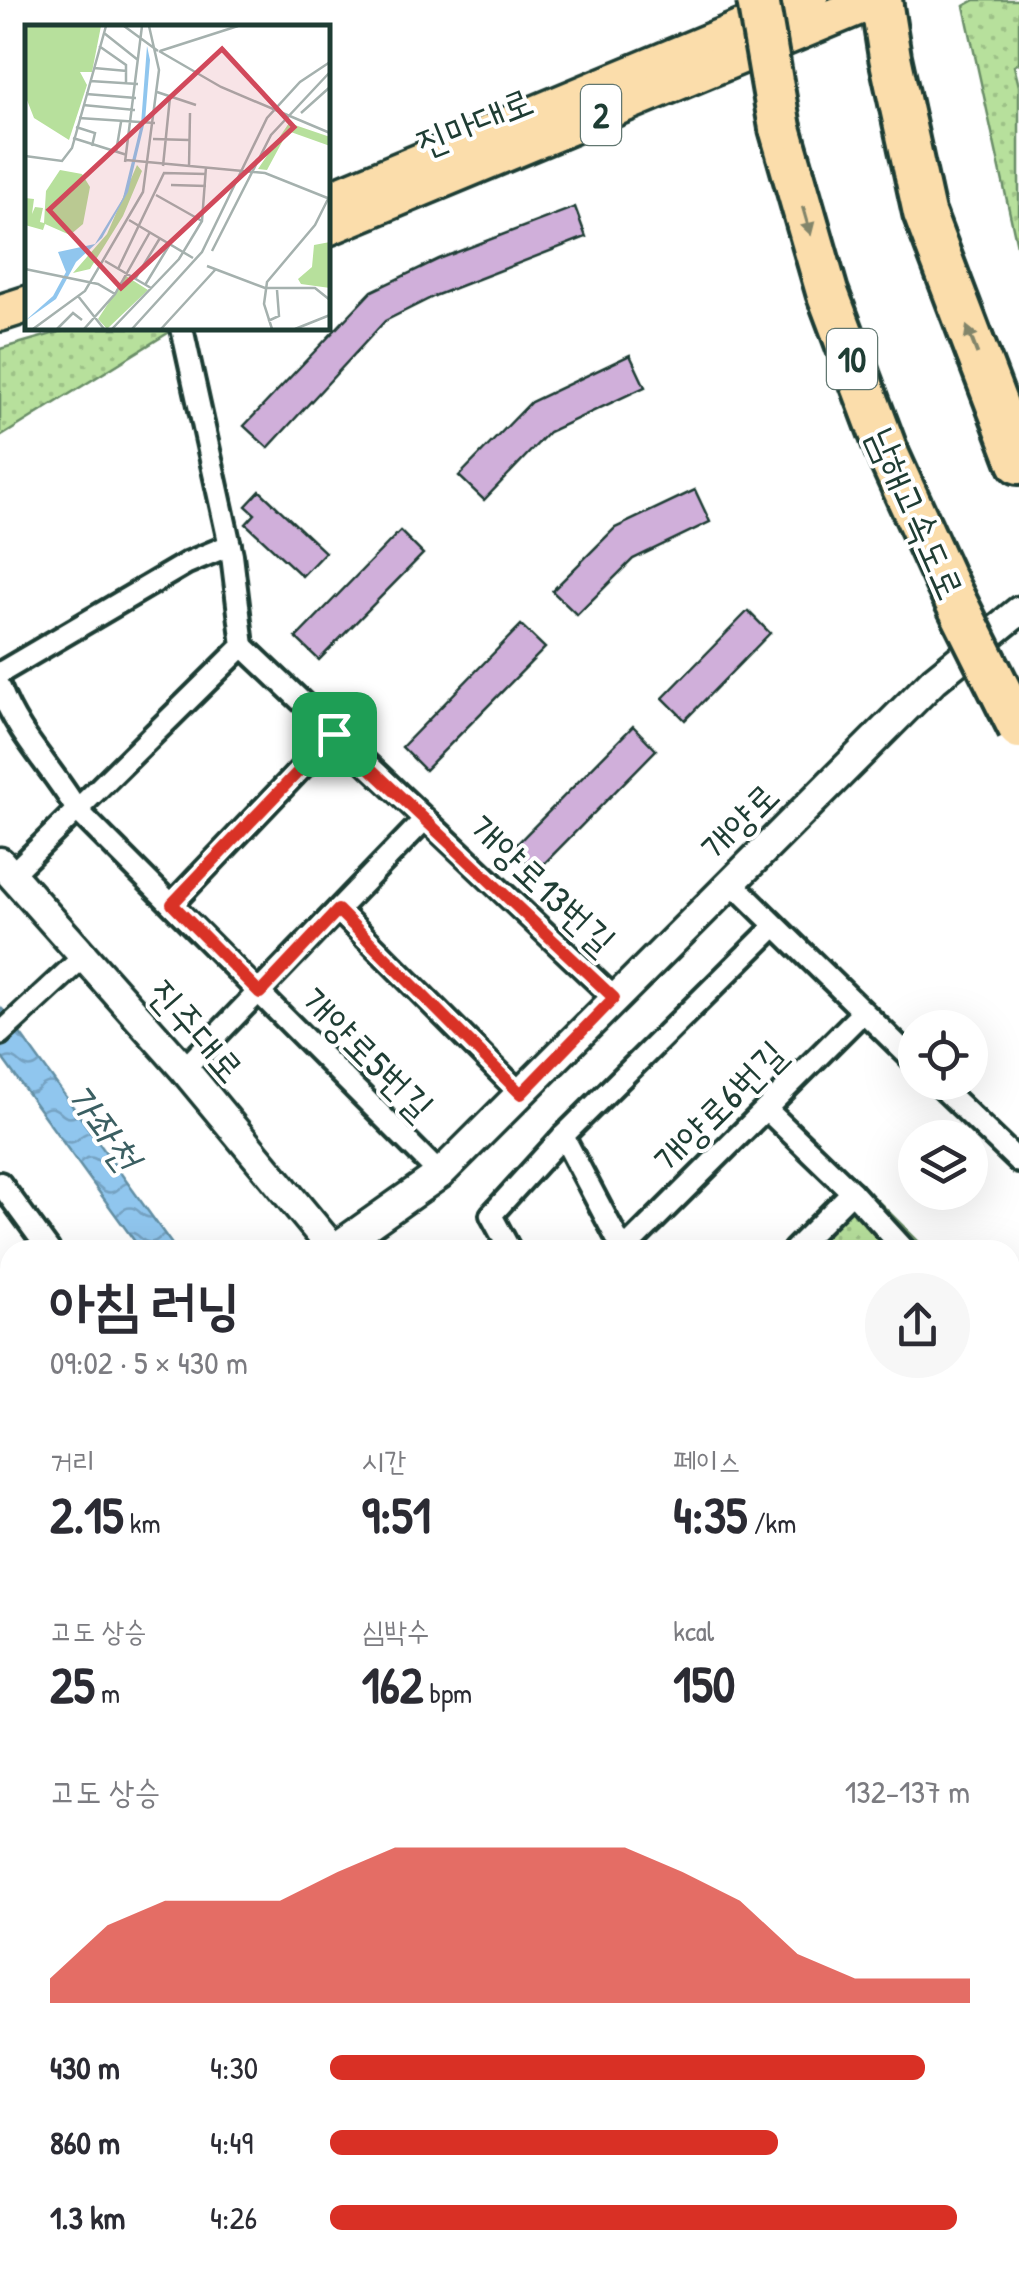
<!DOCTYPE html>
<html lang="ko">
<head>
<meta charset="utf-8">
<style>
	:root { --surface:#fff; --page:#f7f7f7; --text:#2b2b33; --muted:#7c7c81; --accent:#d93025 }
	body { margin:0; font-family:"Patrick Hand","Poor Story",sans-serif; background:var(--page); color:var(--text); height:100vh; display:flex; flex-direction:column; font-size:38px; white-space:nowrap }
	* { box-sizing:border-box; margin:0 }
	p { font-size:32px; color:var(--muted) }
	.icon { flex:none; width:55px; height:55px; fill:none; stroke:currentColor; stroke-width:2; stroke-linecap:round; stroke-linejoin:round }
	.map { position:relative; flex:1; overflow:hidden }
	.drawer { position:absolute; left:0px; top:1240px; width:1020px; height:1035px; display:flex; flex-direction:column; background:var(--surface); border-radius:30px 30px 0 0; box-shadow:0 10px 40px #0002 }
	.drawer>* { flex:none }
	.buttons { position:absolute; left:898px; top:1010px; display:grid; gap:20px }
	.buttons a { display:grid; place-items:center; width:90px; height:90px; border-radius:50%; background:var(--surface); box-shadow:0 10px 40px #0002; font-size:50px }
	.pin { position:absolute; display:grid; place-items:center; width:85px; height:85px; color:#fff; margin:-42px; border-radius:20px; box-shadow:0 5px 15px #0006 }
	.round { display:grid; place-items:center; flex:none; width:105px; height:105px; border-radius:52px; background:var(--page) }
	.head { display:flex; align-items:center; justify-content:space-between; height:170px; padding:0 50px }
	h1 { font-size:55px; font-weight:800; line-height:75px }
	.stats { display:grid; grid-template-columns:repeat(3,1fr); gap:15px; height:170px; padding:10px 50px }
	.stats div { display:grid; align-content:center }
	.stats b { font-size:50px; font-weight:800 }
	.stats small { font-size:28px; font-weight:400 }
	.stats p { font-size:28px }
	.chart { height:280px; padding:20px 50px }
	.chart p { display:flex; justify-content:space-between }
	.chart svg { width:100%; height:180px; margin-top:10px; fill:var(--accent); opacity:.7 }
	ul { padding:0 50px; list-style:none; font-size:32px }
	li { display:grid; grid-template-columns:160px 120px 1fr; align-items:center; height:75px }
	li i { height:25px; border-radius:12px; background:var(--accent) }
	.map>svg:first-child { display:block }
	.built { fill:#f1e7f4 }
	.grass { fill:url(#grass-dots); stroke:#6b8e68; stroke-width:2.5 }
	.pitch { fill:#b7e09c; stroke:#6b8e68; stroke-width:2.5 }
	.water { fill:url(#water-waves); stroke:#638fa4; stroke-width:2.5 }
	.building { fill:#d0afda; stroke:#1f3d34; stroke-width:2.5 }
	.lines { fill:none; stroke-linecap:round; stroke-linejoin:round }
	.minor-casing { stroke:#1f3d34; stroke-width:28 }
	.tertiary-casing { stroke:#1f3d34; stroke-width:35 }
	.trunk-casing { stroke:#1f3d34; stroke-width:42 }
	.motorway-casing { stroke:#1f3d34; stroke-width:48 }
	.minor { stroke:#fff; stroke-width:20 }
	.tertiary { stroke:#fff; stroke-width:28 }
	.trunk { stroke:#fbddab; stroke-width:35 }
	.motorway { stroke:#fbddab; stroke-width:40 }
	.motorway-bridge-casing { stroke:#1f3d34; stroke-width:48; stroke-linecap:butt }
	.motorway-bridge { stroke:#fbddab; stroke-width:40 }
	.oneway { fill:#82856a }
	.route-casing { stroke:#fff; stroke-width:20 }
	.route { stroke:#d93025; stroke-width:12 }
	.labels { text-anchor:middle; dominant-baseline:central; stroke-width:8; stroke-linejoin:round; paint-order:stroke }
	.shield { fill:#fff; stroke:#627771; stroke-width:2.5 }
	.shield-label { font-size:35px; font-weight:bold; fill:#1f3d34 }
	.street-label { font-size:38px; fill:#1f3d34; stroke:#fff }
	.water-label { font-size:40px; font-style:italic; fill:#3b5f62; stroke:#fff }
	.inset-road { fill:none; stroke:#a5b1ae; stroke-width:2.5 }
	.view { fill:#d1495b; fill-opacity:0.15; stroke:#d1495b; stroke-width:5 }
	.inset-edge { fill:none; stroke:#1f3d34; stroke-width:5 }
</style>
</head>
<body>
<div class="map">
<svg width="1019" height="2275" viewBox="0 0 1019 2275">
	<defs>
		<pattern id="grass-dots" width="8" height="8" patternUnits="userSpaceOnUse" patternTransform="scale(2.5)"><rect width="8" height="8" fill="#b7e09c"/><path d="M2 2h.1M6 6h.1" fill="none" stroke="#9dc187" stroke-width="1.8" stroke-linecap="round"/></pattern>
		<pattern id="water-waves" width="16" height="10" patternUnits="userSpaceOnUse" patternTransform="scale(2.5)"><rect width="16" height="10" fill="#90c6ee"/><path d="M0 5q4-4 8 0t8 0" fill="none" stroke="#75a2c2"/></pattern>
	</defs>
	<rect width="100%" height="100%" fill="#fff"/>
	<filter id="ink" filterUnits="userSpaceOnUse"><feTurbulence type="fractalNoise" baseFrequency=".01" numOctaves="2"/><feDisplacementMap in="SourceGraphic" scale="20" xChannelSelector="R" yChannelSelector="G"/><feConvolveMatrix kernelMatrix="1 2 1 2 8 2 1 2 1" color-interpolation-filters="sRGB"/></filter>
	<g filter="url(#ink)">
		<polygon class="built" points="10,1545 10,2265 498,2265 494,2275 0,2275 0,1551"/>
		<g class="grass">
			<polygon points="975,0 1019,0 1019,63 1014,66 1019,86 1019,255 964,6"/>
			<polygon points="73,328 176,328 0,437 0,349"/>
			<polygon points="874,1197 927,1250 809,1250 855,1201"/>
			<polygon points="1019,2143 1019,2275 1010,2275 1006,2265 1010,2265 1010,2145"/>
		</g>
		<polygon class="pitch" points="0,1800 10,1800 10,2265 315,2265 312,2275 0,2275"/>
		<polygon class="water" points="0,1007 4,1011 176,1250 141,1250 0,1055"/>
		<g class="building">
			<polygon points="575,207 586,237 437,295 385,321 268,448 244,426 372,291 439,259"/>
			<polygon points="630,355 645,387 549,432 484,500 459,476 531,402"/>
			<polygon points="695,490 710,522 633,559 577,615 552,591 615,528"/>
			<polygon points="260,491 325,552 302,576 246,524 255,514 246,506"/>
			<polygon points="400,531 423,554 319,660 296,638"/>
			<polygon points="748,611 770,633 685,720 663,698"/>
			<polygon points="521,625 545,648 425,770 402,747"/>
			<polygon points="633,726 656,750 537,871 513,848"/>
		</g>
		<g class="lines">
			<defs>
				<g id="minor">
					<polyline points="182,328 232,555 243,646"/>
					<polyline points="243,646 614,998"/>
					<polyline points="0,673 187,563 230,545"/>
					<path d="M0,688c18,48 51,78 77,122l363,364"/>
					<polyline points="11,875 243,646"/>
					<polyline points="731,882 915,1062"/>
					<polyline points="172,904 334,734"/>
					<polyline points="338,910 521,1094"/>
					<polyline points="0,1034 83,957"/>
					<polyline points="184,1069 424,820"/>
					<polyline points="936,1082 1019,1162"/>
					<polyline points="766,1109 852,1192 905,1250"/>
					<polyline points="563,1136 623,1250"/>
					<polyline points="0,1183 49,1250"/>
					<polyline points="510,1250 491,1215 563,1136 775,926"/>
					<polyline points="624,1250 863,1012"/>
					<polyline points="794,1250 852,1192"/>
					<polyline points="1010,1287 1019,1284"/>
					<polyline points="0,1371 10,1383"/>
					<polyline points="0,1443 10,1436"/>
					<polyline points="1010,1647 1019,1645"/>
					<polyline points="1010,1888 1019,1886"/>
					<polyline points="1010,1990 1019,2022"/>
					<polyline points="1010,2128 1019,2126"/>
					<polyline points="989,2265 993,2275"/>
				</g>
				<g id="tertiary">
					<polyline points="0,862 184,1069 334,1250"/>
					<polyline points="334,1249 440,1174 934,680 1019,611"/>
					<polyline points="740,2265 742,2275"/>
				</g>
				<g id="trunk">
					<polyline points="328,200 810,0"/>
					<polyline points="328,227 875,0"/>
					<polyline points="0,313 28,304"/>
				</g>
				<g id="motorway">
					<polyline points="881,0 890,57 924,213 1019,463"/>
					<polyline points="780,128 827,292 889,457 946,582"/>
				</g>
			</defs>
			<use href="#minor" class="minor-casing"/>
			<use href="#tertiary" class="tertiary-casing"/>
			<use href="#trunk" class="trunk-casing"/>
			<use href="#motorway" class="motorway-casing"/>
			<use href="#minor" class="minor"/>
			<use href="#tertiary" class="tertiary"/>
			<use href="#trunk" class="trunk"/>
			<use href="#motorway" class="motorway"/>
			<defs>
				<g id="motorway-bridge">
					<polyline points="758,0 780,128"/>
					<polyline points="946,582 1019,728"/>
				</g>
			</defs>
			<use href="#motorway-bridge" class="motorway-bridge-casing"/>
			<use href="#motorway-bridge" class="motorway-bridge"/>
		</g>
		<defs><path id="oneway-solid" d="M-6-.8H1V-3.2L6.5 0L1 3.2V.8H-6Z" transform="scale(2.5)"/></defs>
		<g class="oneway">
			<use href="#oneway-solid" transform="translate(807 221) rotate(74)"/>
			<use href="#oneway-solid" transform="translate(972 340) rotate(-111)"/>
		</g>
	</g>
	<g class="lines" filter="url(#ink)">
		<defs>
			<polygon id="route" points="334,734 614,998 521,1094 338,910 260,993 172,904"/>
		</defs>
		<use href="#route" class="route-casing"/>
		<use href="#route" class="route"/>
	</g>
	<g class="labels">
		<g class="shield">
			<rect x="581" y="85" width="40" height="60" rx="8"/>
			<rect x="827" y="329" width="50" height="60" rx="8"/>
		</g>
		<g class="shield-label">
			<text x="601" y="115">2</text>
			<text x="852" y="359">10</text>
		</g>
		<g class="street-label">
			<text transform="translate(474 121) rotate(-22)">진마대로</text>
			<text transform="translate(917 513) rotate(66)">남해고속도로</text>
			<text transform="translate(739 821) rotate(-45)">개양로</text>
			<text transform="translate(543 884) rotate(43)">개양로13번길</text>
			<text transform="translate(197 1030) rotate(49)">진주대로</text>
			<text transform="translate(368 1053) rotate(45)">개양로5번길</text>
			<text transform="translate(719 1106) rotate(-45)">개양로6번길</text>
		</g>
		<g class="water-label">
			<text transform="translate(104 1126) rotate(53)">가좌천</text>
		</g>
	</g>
	<g transform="translate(25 25)">
		<rect width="305" height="305" fill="#fff"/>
		<path d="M264,98l41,14v9l-42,-15 -21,39 -9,-1zM112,140l5,6 -19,45 -33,53 -17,4 34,-39zM101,251l22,14 -41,39 -9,-10z" fill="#b7e09c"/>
		<path d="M0,1h76l-9,46h-12l7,13 -18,55 -35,-22 -9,-23zM305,217v46l-29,-4 -3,-5 14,-12 2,-22z" fill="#b7e09c"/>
		<path d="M35,145l22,4 8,13 -7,37 -13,11 -25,-11 -2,6 -18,-5v-27l9,1 -2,15 3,-7 8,1 -3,14 4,1 2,-32z" fill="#b7e09c"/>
		<path d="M122,21l3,14 -5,61 -17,71 -26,46 -26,24 -20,37 -31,22 28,-25 13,-24 -8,-20 37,-8 28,-46 18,-74z" fill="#90c6ee"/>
		<path class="inset-road" d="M99,1l34,25M79,8l34,27M74,21l27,19v19M134,26l62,36 109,46M135,26l78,-25M69,43l33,3M65,56l48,3M132,67l39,13M61,69l50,4M58,80l52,5M276,88l29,-26M54,93l76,5M51,102l19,6 -3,13M48,113l54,17M128,114l36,1M91,127l5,-30M0,131l37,5 10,-13 34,-122M101,135l139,13 65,26M100,137l17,-136M138,141l7,-69M164,142l1,-54M146,160l35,1M131,170l46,26M104,195l64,38M187,226l59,-116 59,-63M80,236l46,27M182,241l58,22h50l15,12M0,244l73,15 17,10M93,244l46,-96 42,1M110,254l25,-41M120,260l25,-41M53,271l26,33M243,296l11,-5 -2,-26M8,304l52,-38 58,-99 16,-122 -10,-44M32,304l16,-16 9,7M59,304l31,-35 35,-62M87,304l67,-70 23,-38 4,-54M107,304l70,-77 65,-134 33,-36 30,-20M136,304l54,-59M247,304l-8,-25 3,-22 48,-57 14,-28M270,304l35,-14"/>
		<path class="view" d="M197,24l72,78 -173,161 -72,-78z"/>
		<rect width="305" height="305" class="inset-edge"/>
	</g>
</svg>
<div class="buttons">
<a><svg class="icon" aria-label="locate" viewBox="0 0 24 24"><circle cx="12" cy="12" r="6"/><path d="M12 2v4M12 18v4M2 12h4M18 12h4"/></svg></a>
<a><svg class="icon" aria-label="layers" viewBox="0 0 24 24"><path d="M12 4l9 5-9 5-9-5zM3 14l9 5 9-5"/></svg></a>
</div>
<div class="pin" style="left:334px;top:734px;background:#1e9e55"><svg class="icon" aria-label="arrive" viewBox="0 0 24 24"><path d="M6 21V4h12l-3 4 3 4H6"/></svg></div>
<section class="drawer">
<div class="head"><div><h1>아침 러닝</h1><p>09:02 · 5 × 430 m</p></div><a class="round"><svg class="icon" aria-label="share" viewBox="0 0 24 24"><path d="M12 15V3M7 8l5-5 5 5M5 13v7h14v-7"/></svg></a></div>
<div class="stats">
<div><p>거리</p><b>2.15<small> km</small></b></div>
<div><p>시간</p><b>9:51</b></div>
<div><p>페이스</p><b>4:35<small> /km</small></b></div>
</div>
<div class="stats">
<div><p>고도 상승</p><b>25<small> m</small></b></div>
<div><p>심박수</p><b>162<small> bpm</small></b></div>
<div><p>kcal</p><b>150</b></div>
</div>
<div class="chart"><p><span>고도 상승</span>132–137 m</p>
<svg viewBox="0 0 160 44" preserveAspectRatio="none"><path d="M0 44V38L10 25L20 19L30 19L40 19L50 12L60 6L70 6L80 6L90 6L100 6L110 12L120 19L130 32L140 38L150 38L160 38V44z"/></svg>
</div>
<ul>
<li><b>430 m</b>4:30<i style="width:93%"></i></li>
<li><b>860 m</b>4:49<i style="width:70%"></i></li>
<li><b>1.3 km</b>4:26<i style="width:98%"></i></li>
</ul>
</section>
</div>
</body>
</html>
